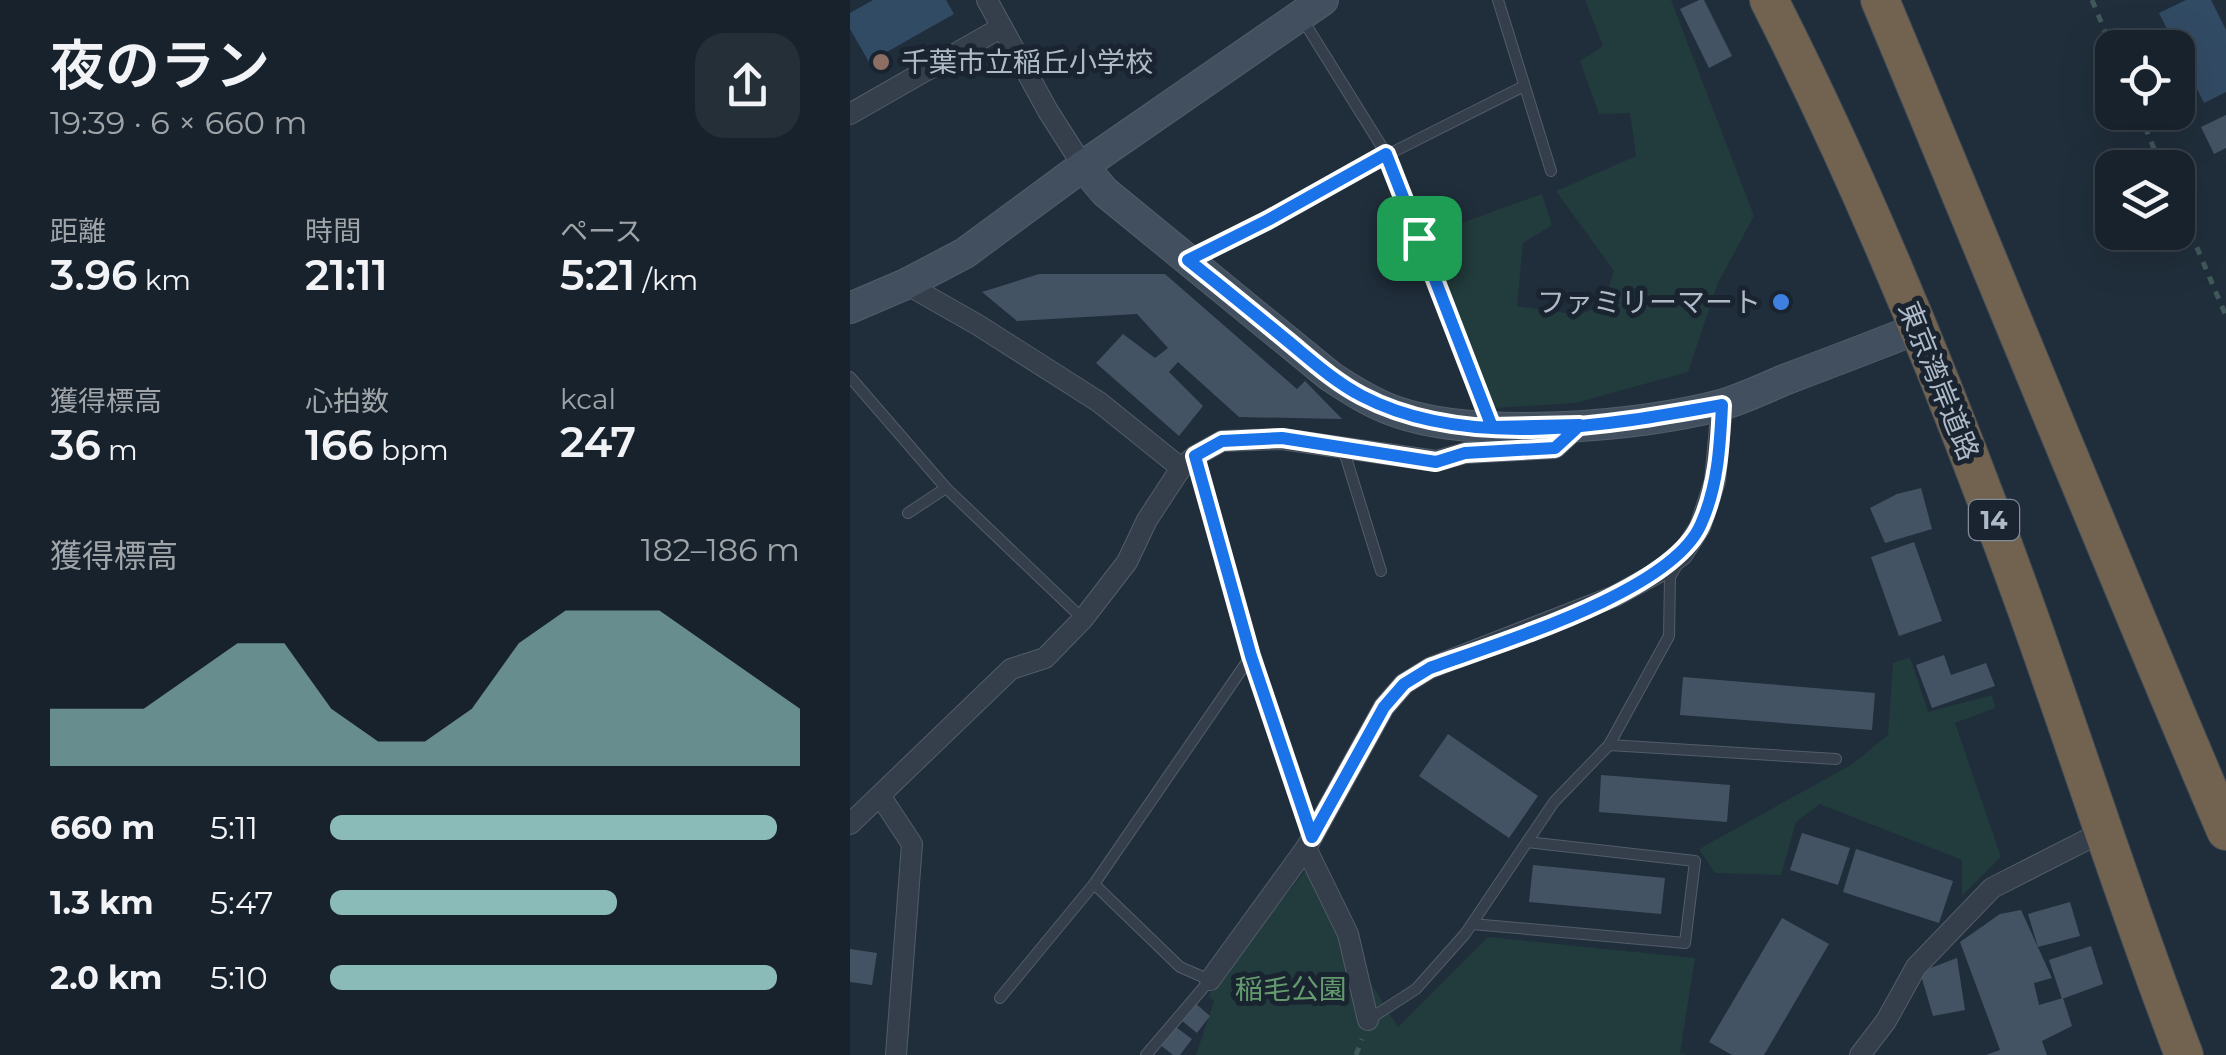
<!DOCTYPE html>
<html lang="ja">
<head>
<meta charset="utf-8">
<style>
	:root { --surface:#18222c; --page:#252f38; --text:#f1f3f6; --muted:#9fa4a9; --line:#363f48; --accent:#8bbbb9 }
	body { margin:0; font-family:Montserrat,"Noto Sans JP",sans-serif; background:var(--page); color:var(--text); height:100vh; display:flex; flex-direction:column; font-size:38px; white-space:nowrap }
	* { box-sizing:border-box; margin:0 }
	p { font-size:32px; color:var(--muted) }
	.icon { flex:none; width:55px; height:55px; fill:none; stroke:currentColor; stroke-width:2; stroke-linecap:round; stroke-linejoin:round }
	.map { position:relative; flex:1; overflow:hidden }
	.sheet { display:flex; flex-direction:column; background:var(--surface); width:850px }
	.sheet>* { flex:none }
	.buttons { position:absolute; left:1245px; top:30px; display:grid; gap:20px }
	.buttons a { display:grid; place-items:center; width:100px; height:100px; border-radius:20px; background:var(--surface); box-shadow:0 10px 40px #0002,0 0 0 2px var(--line); font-size:50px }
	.pin { position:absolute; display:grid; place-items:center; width:85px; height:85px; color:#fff; margin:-42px; border-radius:20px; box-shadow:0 5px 15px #0006 }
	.round { display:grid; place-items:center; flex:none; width:105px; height:105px; border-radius:30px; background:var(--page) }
	.overview { display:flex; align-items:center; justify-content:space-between; height:170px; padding:0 50px }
	h1 { font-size:55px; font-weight:600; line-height:75px }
	.metrics { display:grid; grid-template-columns:repeat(3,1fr); gap:15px; height:170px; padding:10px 50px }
	.metrics div { display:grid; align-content:center }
	.metrics b { font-size:42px; font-weight:600 }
	.metrics small { font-size:28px; font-weight:400 }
	.metrics p { font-size:28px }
	.chart { height:280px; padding:20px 50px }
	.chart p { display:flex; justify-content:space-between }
	.chart svg { width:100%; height:180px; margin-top:10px; fill:var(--accent); opacity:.7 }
	ul { padding:0 50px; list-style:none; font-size:32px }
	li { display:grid; grid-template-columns:160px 120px 1fr; align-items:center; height:75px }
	li i { height:25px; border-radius:12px; background:var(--accent) }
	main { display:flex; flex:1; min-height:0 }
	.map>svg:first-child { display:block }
	.green { fill:#223b3c }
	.water { fill:#324b64 }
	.building { fill:#445363 }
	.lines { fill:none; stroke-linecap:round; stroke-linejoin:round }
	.lane-casing { stroke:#525d69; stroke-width:12 }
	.street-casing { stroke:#525d69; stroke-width:22 }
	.secondary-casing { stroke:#525d69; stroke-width:32 }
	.highway-casing { stroke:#3f4a56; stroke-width:40 }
	.path { stroke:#40585a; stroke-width:5; stroke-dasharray:8 8; stroke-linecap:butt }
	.lane { stroke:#343f4b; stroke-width:10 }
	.street { stroke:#343f4b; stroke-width:20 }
	.secondary { stroke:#424f5f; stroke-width:30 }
	.highway { stroke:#726250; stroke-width:38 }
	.route-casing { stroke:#fff; stroke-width:20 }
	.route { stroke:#1a73e8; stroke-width:12 }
	.education-dot { fill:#8d6e63; stroke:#192430; stroke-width:4 }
	.shop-dot { fill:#3f7fe0; stroke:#192430; stroke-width:4 }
	.labels { text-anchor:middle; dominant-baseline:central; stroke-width:10; stroke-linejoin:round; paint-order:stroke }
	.shield { fill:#192430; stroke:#828d9a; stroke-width:2.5 }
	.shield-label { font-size:25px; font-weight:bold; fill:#afbac8 }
	.poi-label { font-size:28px; fill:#afbac8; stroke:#192430; text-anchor:start }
	.street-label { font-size:28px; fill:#afbac8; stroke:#192430 }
	.park-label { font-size:28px; fill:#649a6d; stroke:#192430 }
</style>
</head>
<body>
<main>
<section class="sheet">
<div class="overview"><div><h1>夜のラン</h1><p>19:39 · 6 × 660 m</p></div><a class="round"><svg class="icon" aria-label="share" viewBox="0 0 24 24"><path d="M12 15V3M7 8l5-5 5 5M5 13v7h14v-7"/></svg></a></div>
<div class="metrics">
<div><p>距離</p><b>3.96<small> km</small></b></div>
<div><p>時間</p><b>21:11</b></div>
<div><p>ペース</p><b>5:21<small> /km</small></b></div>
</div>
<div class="metrics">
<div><p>獲得標高</p><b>36<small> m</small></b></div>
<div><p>心拍数</p><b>166<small> bpm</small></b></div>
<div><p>kcal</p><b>247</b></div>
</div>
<div class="chart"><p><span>獲得標高</span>182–186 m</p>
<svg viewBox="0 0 160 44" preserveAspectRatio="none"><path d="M0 44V30L10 30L20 30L30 22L40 14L50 14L60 30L70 38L80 38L90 30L100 14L110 6L120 6L130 6L140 14L150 22L160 30V44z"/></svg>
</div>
<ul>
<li><b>660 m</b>5:11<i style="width:95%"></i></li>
<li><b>1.3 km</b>5:47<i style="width:61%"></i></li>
<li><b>2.0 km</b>5:10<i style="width:95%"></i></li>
</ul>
</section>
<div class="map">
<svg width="1376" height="1055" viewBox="0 0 1376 1055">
	<rect width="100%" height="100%" fill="#202e3b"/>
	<g class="green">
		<polygon points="735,0 821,0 904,216 868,283 838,372 725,403 629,409 602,351 578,235 692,194 702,225 673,243 667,306 729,315 753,305 764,271 706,191 786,156 780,113 749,114 730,61 753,46"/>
		<polygon points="1060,657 1078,712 1142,695 1145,708 1105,723 1151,857 1112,896 1112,860 970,804 946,822 931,875 865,873 849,849 1001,765 1038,735 1043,663"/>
		<polygon points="457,868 475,909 548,1027 638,937 845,958 830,1053 837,1055 346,1055 364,1001 358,996"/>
	</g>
	<g class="water">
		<polygon points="23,0 96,0 104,14 19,62 0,29 0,13"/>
		<polygon points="1336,0 1361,0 1376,30 1376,92 1354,103 1309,13"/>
	</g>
	<g class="building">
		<polygon points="849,0 854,0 882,56 859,68 830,9"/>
		<polygon points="1376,115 1376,148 1364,154 1351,127"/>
		<polygon points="189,274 315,274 447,389 455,381 492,419 389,417 328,362 319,372 353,406 329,436 246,363 273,334 305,358 318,348 287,314 167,321 132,292"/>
		<polygon points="1071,488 1082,529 1035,543 1020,508 1047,494"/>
		<polygon points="1064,542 1092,621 1049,636 1021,557"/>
		<polygon points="1094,655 1101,675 1136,663 1145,686 1082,708 1066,665"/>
		<polygon points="833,677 1025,693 1022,730 830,715"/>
		<polygon points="598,734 688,796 659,838 569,776"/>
		<polygon points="751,775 880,785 877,822 749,812"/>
		<polygon points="952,833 1000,848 988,885 940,870"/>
		<polygon points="1006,849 1103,881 1089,923 993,892"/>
		<polygon points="683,865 815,878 811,914 679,902"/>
		<polygon points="1220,902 1230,936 1188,947 1178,914"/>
		<polygon points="1171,910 1202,978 1184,983 1189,1005 1213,998 1222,1026 1192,1041 1197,1055 1136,1055 1150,1050 1110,942 1150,914"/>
		<polygon points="932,918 979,944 914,1055 882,1055 859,1042"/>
		<polygon points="1241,946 1253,984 1212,999 1199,960"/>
		<polygon points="0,949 27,953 22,985 0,982"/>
		<polygon points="1107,958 1115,1010 1083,1016 1070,972"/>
		<polygon points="345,1003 360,1016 347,1033 331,1020"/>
		<polygon points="323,1025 342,1039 330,1055 323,1055 309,1044"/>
	</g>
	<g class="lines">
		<defs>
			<g id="lane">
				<polyline points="648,0 701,171"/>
				<polyline points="451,17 537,155 601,322"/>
				<polyline points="418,220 537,155 674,86"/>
				<polyline points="0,377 96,488 233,619"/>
				<polyline points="493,448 531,571"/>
				<polyline points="345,457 401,656 461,837"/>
				<polyline points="58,513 96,488"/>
				<polyline points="759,745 986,759"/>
				<polyline points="244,884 330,967 360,980 296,1055"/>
				<polyline points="622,924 835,943 845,861 677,842"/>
				<polyline points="150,998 244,884 401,656"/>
				<polyline points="518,1020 566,989 615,934 704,802 759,745 819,636 820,577 827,565"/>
			</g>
			<g id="street">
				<polyline points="137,0 198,111 233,166"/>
				<polyline points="0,114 152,27"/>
				<polyline points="56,284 128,325 249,402 331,468"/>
				<polyline points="31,797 62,844 46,1055"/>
				<polyline points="0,824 161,669 195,658 233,619 277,562 297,520 331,468 345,456 372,441 432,439 586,461 615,453 705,448 730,425"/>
				<polyline points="456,848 498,934 518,1020"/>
				<polyline points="360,980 456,848 534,707 554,684 580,668 765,596 809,572 832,555 850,527 865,481 872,405"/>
				<polyline points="1010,1055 1036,1021 1066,967 1142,888 1254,831"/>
			</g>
			<g id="secondary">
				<path d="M233,166l22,26 225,184c21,14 43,28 67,36 80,28 242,15 324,-7 21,-6 42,-16 63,-25 45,-17 90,-34 135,-52"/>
				<polyline points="0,308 56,284 115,253 233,166 473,0"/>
			</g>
			<g id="highway">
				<path d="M919,0c97,191 178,390 251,591 56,154 105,311 164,464"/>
				<path d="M1030,0c116,277 228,555 346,831"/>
			</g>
		</defs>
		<use href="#lane" class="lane-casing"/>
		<use href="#street" class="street-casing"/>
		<use href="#secondary" class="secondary-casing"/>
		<use href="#highway" class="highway-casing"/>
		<g class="path">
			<polyline points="1242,0 1262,48"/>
			<polyline points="1289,112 1312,168"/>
			<polyline points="1328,203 1376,316"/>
			<polyline points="363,248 402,228"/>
			<polyline points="607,338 630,398"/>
			<polyline points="506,1055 512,1039"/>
		</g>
		<use href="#lane" class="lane"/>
		<use href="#street" class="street"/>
		<use href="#secondary" class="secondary"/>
		<use href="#highway" class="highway"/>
	</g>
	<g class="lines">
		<defs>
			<path id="route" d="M569,238l73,189 88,-2 -25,23 -90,5 -29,9 -154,-24 -60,3 -27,15 56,200 61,181 72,-130 20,-23 26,-16c68,-25 242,-76 271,-144 17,-38 19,-78 21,-119 -112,20 -255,46 -360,-9 -27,-14 -50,-35 -73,-54 -34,-28 -67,-55 -101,-82l80,-40 118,-66 33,84"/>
		</defs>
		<use href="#route" class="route-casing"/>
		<use href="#route" class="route"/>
	</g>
	<circle class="education-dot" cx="31" cy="62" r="10"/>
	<circle class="shop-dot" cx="931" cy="302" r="10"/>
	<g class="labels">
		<rect class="shield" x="1119" y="500" width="50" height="40" rx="8"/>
		<g class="shield-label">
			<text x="1144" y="520">14</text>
		</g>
		<g class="poi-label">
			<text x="51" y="62">千葉市立稲丘小学校</text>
			<text x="911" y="302" text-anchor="end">ファミリーマート</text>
		</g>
		<g class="street-label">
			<text transform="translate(1089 381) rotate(68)">東京湾岸道路</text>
		</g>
		<g class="park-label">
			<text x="441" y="989">稲毛公園</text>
		</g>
	</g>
</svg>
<div class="buttons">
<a><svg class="icon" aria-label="locate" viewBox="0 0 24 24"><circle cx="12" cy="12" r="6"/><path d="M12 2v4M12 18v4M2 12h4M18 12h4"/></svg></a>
<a><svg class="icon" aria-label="layers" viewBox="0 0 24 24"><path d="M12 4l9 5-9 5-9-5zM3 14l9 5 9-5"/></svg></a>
</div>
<div class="pin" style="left:569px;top:238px;background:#1e9e55"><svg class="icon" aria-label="arrive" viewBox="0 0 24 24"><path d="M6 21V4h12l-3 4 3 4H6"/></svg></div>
</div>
</main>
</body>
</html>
